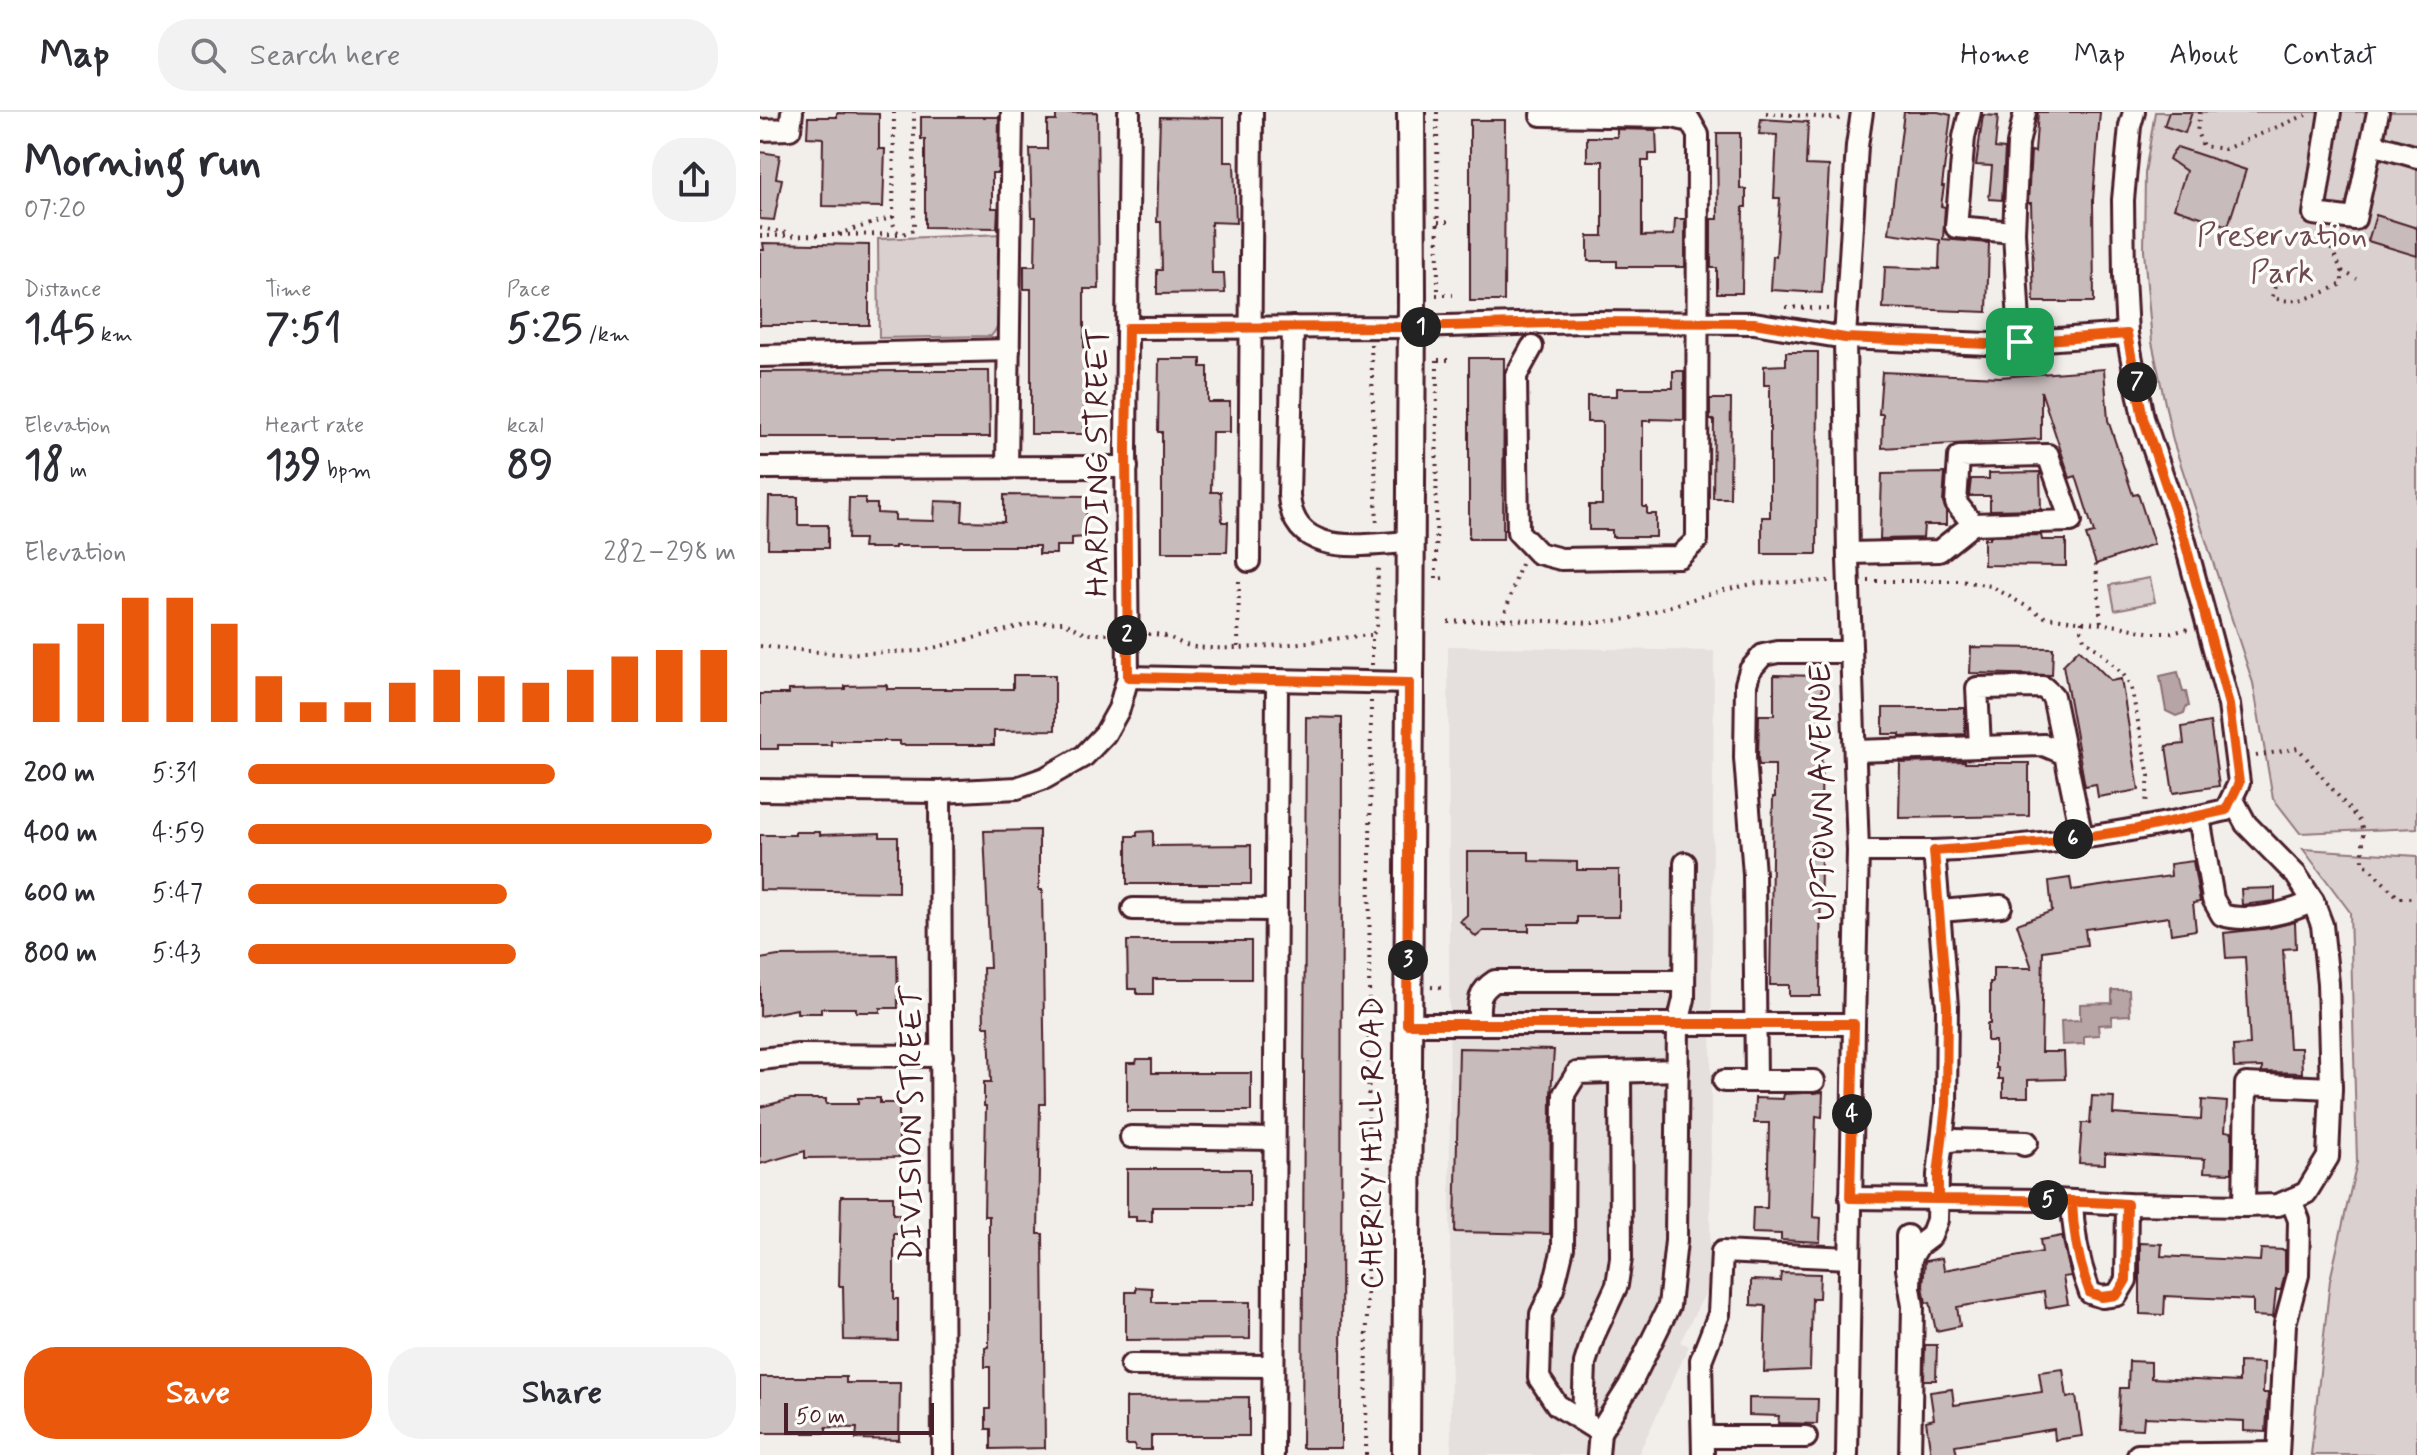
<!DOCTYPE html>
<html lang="en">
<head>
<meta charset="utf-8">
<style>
	:root { --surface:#fff; --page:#f2f2f3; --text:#2b2b33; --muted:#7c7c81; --line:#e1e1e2; --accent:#ea580c }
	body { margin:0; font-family:Mynerve,sans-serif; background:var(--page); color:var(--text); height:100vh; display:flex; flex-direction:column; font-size:30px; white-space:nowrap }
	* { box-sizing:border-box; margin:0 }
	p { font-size:26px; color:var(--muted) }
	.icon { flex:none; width:44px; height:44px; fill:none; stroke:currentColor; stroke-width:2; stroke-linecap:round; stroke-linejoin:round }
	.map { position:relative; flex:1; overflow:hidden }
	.sheet { display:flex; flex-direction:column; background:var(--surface); width:760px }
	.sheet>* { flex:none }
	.scale { position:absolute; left:24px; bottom:20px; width:150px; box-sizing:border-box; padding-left:8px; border:4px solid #4a1f2b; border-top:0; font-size:22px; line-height:28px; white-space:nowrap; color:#4a1f2b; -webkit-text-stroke:6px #fdfcf7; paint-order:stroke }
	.pin { position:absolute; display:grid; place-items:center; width:68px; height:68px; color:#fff; margin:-34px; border-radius:16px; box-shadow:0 4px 12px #0006 }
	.km { position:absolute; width:40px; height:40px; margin:-20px; border-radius:50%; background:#222; color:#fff; font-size:22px; line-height:40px; text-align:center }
	.round { display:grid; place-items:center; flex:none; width:84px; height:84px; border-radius:32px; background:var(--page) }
	.summary { display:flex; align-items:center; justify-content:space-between; height:136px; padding:0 24px }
	h1 { font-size:44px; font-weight:800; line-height:60px }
	.stats { display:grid; grid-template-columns:repeat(3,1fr); gap:12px; height:136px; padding:8px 24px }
	.stats div { display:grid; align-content:center }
	.stats b { font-size:40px; font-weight:800 }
	.stats small { font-size:22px; font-weight:400 }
	.stats p { font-size:22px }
	.chart { height:224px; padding:16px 24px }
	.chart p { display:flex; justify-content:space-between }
	.chart svg { width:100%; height:144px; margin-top:8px; stroke:var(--accent); stroke-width:6 }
	.primary-button { display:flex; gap:16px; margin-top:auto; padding:16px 24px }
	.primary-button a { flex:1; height:92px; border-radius:32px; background:var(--accent); color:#fff; font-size:32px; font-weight:800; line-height:92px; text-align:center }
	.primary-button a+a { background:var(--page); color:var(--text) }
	ul { padding:0 24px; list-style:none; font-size:26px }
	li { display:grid; grid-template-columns:128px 96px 1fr; align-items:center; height:60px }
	li i { height:20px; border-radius:10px; background:var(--accent) }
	header { display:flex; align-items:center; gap:48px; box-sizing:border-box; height:112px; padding:0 40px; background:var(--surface); border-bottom:2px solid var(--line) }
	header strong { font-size:38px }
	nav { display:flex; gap:44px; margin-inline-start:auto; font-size:28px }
	.search { width:560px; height:72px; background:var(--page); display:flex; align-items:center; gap:20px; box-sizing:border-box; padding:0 28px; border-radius:32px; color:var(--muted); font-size:30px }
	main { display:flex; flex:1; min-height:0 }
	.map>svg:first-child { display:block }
	.built { fill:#e5dfdd }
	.green { fill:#d9d0cf; stroke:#92787d; stroke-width:2 }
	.water { fill:#b7a5a6; stroke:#8b6f75; stroke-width:2 }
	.building { fill:#c8bbbb; stroke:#4a1f2b; stroke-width:2 }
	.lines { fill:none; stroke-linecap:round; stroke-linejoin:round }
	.minor-casing { stroke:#4a1f2b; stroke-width:26 }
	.major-casing { stroke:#4a1f2b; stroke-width:32 }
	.path { stroke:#4a1f2b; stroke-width:4; stroke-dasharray:2 6; stroke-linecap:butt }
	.minor { stroke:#fdfcf7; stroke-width:20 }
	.major { stroke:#fdfcf7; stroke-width:26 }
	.route-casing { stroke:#fff; stroke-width:16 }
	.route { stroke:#ea580c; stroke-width:10 }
	.labels { text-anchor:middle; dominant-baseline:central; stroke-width:7; stroke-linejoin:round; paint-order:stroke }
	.park-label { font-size:32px; fill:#6e4b54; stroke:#fdfcf7 }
	.street-label { font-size:32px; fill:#4a1f2b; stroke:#fdfcf7 }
</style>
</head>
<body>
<header>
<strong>Map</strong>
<div class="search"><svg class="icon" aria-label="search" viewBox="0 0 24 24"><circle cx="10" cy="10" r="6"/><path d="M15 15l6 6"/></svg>Search here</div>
<nav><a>Home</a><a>Map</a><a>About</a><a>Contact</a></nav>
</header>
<main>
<section class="sheet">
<div class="summary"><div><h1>Morning run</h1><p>07:20</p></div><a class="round"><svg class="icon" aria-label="share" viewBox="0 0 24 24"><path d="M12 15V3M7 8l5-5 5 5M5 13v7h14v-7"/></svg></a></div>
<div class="stats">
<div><p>Distance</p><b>1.45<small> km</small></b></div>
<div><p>Time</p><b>7:51</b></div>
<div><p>Pace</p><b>5:25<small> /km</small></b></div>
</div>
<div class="stats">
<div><p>Elevation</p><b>18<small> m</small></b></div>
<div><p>Heart rate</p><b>139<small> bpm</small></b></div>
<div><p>kcal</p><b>89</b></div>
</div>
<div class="chart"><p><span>Elevation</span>282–298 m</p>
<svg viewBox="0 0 160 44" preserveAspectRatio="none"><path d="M5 44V20M15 44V14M25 44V6M35 44V6M45 44V14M55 44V30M65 44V38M75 44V38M85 44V32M95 44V28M105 44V30M115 44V32M125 44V28M135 44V24M145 44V22M155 44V22"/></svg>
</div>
<ul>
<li><b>200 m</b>5:31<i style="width:63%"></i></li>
<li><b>400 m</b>4:59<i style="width:95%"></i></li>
<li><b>600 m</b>5:47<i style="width:53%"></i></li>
<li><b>800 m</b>5:43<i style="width:55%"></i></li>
</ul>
<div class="primary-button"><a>Save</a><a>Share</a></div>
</section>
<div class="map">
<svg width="1657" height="1343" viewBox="0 0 1657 1343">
	<rect width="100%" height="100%" fill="#f2efeb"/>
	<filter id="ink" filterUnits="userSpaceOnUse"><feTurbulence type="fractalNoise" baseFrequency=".0125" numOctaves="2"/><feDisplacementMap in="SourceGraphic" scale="16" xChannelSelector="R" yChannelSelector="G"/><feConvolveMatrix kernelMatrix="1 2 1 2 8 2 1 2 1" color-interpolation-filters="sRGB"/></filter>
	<g filter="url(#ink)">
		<polygon class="built" points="688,534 954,539 950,1154 947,1178 920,1230 929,1234 878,1343 691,1343"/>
		<g class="green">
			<polygon points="1395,0 1657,0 1657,716 1540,721 1513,686 1493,571 1413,329 1392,230 1384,139 1385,61"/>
			<path d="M243,122c0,26 6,84 -12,102l-112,2 -1,-99z"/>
			<polygon points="1390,466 1395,490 1355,498 1350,473"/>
			<polygon points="1543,737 1657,744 1657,1343 1551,1343 1570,1168 1597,1050 1590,800"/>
		</g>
		<g class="water">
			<polygon points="1418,560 1423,580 1426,580 1429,594 1426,595 1424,601 1416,604 1406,599 1400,564"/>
			<polygon points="1352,878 1369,878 1370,903 1352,904 1352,912 1338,913 1339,923 1324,924 1324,932 1302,933 1301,909 1320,908 1320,892 1352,891"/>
		</g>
		<g class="building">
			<polygon points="337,0 339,177 324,177 324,322 271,322 271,177 264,177 264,154 275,154 276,105 272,105 270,37 287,37 287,9 296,9 296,1"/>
			<polygon points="1144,0 1178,0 1191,3 1182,74 1184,74 1181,94 1185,95 1183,127 1229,131 1227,200 1123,196 1125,155 1179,157 1180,128 1129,121"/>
			<polygon points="1278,0 1340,0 1333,88 1334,190 1274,190 1271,91 1268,91 1271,39 1275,40"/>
			<polygon points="1409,0 1432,0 1425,21 1404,14"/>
			<polygon points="77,1 119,2 119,37 125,37 123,95 62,94 63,26 47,25 48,5 77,5"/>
			<polygon points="1223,3 1238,4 1235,36 1245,37 1242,88 1229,87 1232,54 1216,53"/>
			<polygon points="161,5 239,5 238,61 232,61 232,96 238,96 237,116 165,115 165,27 161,27"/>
			<polygon points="400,5 464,6 464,50 474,50 476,111 451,110 452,161 464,161 465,181 397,182 397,158 402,158 401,110 397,110"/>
			<polygon points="1001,7 1048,10 1046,53 1069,54 1062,181 1011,178 1013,144 1016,144 1020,86 1014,86 1017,23 999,22"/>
			<polygon points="710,8 745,8 744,189 710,189"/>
			<polygon points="857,17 896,18 897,42 889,42 889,49 882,49 882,124 914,123 915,107 925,107 925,155 857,155 857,149 828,149 828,124 843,124 843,49 827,49 827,25 857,25"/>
			<polygon points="957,21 980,21 980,77 986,77 986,95 983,95 982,181 957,181 957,156 951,156 951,107 958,107"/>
			<polygon points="1417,35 1486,58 1468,114 1414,96 1426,59 1409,47"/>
			<polygon points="0,40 20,43 16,66 22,67 14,108 0,107"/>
			<polygon points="1616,103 1657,116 1657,144 1608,129"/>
			<polygon points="3,131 109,133 109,213 0,213 0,138 4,138"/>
			<polygon points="1026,240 1058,240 1057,442 1002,442 1002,405 1010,405 1010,273 1004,273 1004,254 1026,253"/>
			<polygon points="709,246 744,246 743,427 709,427"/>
			<polygon points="399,247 441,247 441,255 448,255 448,290 470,290 470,320 452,320 451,380 461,380 462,410 468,410 467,440 402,440 402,320 398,320"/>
			<polygon points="1344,257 1348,308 1373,383 1378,382 1394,432 1336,452 1326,423 1334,421 1316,364 1310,366 1281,279 1281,327 1122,336 1123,302 1119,302 1122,260 1240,265"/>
			<polygon points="144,259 229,259 230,325 0,325 0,260"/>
			<polygon points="913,259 924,259 924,308 890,307 890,309 883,309 883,395 887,395 887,402 896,402 896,425 852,425 852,418 829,418 829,393 842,393 842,310 827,310 827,284 857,284 857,276 913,276"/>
			<polygon points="950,287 971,287 970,386 953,386 954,308 950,308"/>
			<polygon points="1280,360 1281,397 1230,398 1230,384 1209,384 1211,367 1229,367 1229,361"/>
			<polygon points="1185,361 1183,390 1186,399 1186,413 1164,413 1163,426 1120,427 1122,362"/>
			<polygon points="244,383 326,384 326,425 312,426 312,434 296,434 296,442 279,442 279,434 135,434 135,436 103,436 104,427 88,427 89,386 105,386 105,392 117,392 117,401 135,402 135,408 174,409 175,389 203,390 202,409 244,410"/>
			<polygon points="9,385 38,385 38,413 68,413 68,436 8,436"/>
			<polygon points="1281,423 1282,428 1306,428 1306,454 1224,453 1224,427 1230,427 1230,424"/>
			<polygon points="1211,535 1293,536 1292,563 1210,561"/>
			<polygon points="1319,537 1351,569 1361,567 1379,678 1338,685 1336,672 1325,674 1303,553"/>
			<polygon points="253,563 295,563 295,618 234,619 234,633 140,633 140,629 71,629 71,633 18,633 18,637 0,637 0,582 29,582 29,578 85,577 85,574 127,573 127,577 253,577"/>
			<polygon points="1014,563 1062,564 1060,884 1029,884 1029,873 1010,873 1013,685 1015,685 1015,653 999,653 998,646 999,603 1014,603"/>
			<polygon points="1123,596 1205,596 1205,622 1140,625 1140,622 1123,622"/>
			<polygon points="546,605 582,606 581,1336 542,1336"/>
			<polygon points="1450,610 1459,674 1413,681 1406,634 1424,632 1422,615"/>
			<polygon points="1205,649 1205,651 1269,651 1269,704 1139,706 1140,651"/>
			<polygon points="279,718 279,778 282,778 283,838 285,992 280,992 278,1122 283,1122 285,1336 231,1337 231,1317 226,1317 226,1297 230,1297 230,1255 225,1255 225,1236 229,1235 229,1104 224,1104 226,994 224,994 224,970 231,970 229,914 224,914 223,856 230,856 224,719"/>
			<polygon points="393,719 393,734 491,733 491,772 367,772 367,724 377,724 377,720"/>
			<polygon points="35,720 60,720 60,723 120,721 120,725 138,725 138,780 0,778 0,723 35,723"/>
			<polygon points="707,740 769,740 769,749 817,750 817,758 859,758 859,805 817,805 817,812 769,812 769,819 723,819 716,825 700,809 707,803"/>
			<polygon points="1433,749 1440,790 1433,791 1436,818 1411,822 1409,805 1325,817 1327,833 1283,839 1281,940 1304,940 1305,967 1268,968 1268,985 1243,985 1243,967 1238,967 1238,956 1235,956 1235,929 1227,929 1227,912 1230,912 1230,870 1233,870 1233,856 1272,856 1257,812 1292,799 1289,769 1310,766 1312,778 1411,764 1410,752"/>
			<polygon points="1515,776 1515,789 1482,793 1481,777"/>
			<polygon points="1535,810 1536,836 1523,837 1529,936 1541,936 1542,961 1502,960 1502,955 1474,956 1473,934 1490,933 1485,845 1466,846 1464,821 1510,816"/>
			<polygon points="367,829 491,829 491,867 393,867 393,882 377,882 377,877 368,877"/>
			<polygon points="137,843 138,896 120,896 120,900 96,900 96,896 61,896 61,901 37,901 37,897 0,904 0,847 18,844"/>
			<polygon points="699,936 794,938 791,982 790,1122 695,1120"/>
			<polygon points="377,947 392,947 392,961 491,961 491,999 367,999 367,951 376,951"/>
			<polygon points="1063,980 1062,1005 1056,1004 1053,1105 1061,1106 1060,1130 1021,1128 1021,1122 992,1121 993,1096 1007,1096 1009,1011 994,1011 995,986 1023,987 1024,982"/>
			<polygon points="1332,984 1354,985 1353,1002 1441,1008 1442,988 1467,990 1465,1019 1472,1020 1472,1061 1444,1060 1445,1047 1345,1041 1345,1052 1319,1051 1322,1011 1330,1011"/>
			<polygon points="98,986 120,986 120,991 139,991 139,1045 45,1046 45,1039 0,1052 0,995 31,987 66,987 66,992 98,992"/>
			<polygon points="367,1057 490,1057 490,1095 392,1095 392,1109 376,1109 376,1105 367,1105"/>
			<polygon points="81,1084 133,1084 133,1102 139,1102 139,1122 134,1122 134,1187 138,1187 138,1229 84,1228 83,1174 79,1174"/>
			<polygon points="1302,1124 1311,1164 1303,1165 1308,1192 1286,1196 1284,1180 1197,1195 1200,1214 1176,1219 1170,1190 1166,1191 1163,1174 1165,1149 1182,1146 1184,1158 1282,1140 1280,1128"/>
			<polygon points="1380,1131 1402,1132 1401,1144 1500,1149 1501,1137 1525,1138 1525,1161 1521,1178 1516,1178 1513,1205 1493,1204 1493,1188 1405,1184 1404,1203 1380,1202"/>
			<polygon points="1021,1161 1060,1162 1059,1186 1052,1186 1050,1258 1004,1260 1006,1194 991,1193 991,1168 1020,1169"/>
			<polygon points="376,1175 392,1176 392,1190 490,1190 490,1227 366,1228 366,1180 376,1180"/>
			<polygon points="1165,1233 1177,1233 1176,1268 1164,1268"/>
			<polygon points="1369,1249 1391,1250 1391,1266 1479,1270 1479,1250 1504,1251 1503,1281 1508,1281 1506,1320 1484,1319 1484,1309 1384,1305 1383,1317 1358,1316 1360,1276 1368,1276"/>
			<polygon points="1303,1257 1307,1286 1316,1284 1322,1324 1295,1328 1294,1317 1195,1333 1197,1343 1171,1343 1166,1309 1174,1307 1170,1280 1192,1277 1194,1293 1282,1280 1279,1260"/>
			<polygon points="0,1265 86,1265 86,1271 140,1271 139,1328 96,1327 97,1316 66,1315 66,1321 0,1321"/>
			<polygon points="489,1285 489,1324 391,1324 391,1338 375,1338 375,1333 366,1333 366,1286"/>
			<polygon points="989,1286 1058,1287 1057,1312 1018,1311 1019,1304 989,1303"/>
		</g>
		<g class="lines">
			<defs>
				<g id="minor">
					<polyline points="1210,0 1204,25 1196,115 1254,120 1260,230"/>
					<polyline points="1570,0 1554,102 1595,107 1618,0"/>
					<polyline points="0,18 30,17 32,0"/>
					<polyline points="1612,32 1657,45"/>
					<polyline points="1254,120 1258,32 1265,0"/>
					<path d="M533,215l-4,168c4,65 75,49 121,47"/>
					<polyline points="368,216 652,215 826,210 994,211 1085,226 1228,232 1367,222"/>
					<polyline points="772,235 756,264 758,420 778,441 801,447 919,445 937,428 938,23 930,9 913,5 781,3"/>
					<polyline points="0,244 249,238"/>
					<polyline points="0,356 367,355"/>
					<polyline points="247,356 252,0"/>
					<polyline points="1089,441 1179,439 1213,412 1311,409 1288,343 1199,345 1196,391 1213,412"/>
					<polyline points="489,449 492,0"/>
					<polyline points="368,565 649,571"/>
					<polyline points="1220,634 1217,576 1283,575 1293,584 1322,725"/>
					<polyline points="1095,639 1284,633 1305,642"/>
					<polyline points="0,678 180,680 257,676 285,666 324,644 345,622 359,597 368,565 366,336 369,0"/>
					<polyline points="180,680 183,1343"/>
					<path d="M1439,705l14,82 9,16c26,8 68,-2 91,-14"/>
					<path d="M1098,739c25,0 49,0 74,0 99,-3 198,-18 294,-41l13,-27 -10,-78 -45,-167 -41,-120 -16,-84 -3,-58 -1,-76 7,-74 4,-14"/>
					<polyline points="373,797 515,798"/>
					<polyline points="1180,799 1241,794"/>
					<polyline points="647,912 1094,912 1098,739 1088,447 1085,226 1097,34 1102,0"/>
					<path d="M719,912c0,-20 -3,-31 16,-43h189"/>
					<polyline points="0,947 38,943 182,944"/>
					<polyline points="964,969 996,969"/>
					<polyline points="1054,969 996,969 994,762 985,646 986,572 990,558 1003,543 1018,540 1091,540"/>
					<polyline points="371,1025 514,1027"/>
					<polyline points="1183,1031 1195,1028 1267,1030 1264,1033"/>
					<polyline points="1090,1086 1295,1088 1367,1092 1484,1094 1518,1093 1546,1081 1568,1045 1571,976 1568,871 1562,813 1553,789 1536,763 1486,712 1473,688"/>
					<path d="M1312,1089c1,31 7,63 18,92l12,4 15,-2 9,-15 1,-76"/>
					<polyline points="1484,1094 1486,972 1571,976"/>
					<polyline points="1147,1124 1147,1157 1153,1194 1150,1343"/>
					<polyline points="1150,1174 1151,1146 1159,1133 1171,1124 1177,1108 1178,1063 1186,993 1187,894 1174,739"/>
					<polyline points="371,1253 513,1254"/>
					<polyline points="823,1307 825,1251 834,1223 857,1173 861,1146 860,960"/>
					<polyline points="840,1320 797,1293 779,1266 781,1202 793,1177 803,1136 804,982 817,961 918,958"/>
					<polyline points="943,1325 1046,1325"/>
					<polyline points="513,1343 517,568"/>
					<polyline points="838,1343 840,1320 871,1271 909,1194 916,1129 918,912 924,887 925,751"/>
					<polyline points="943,1343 941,1248 959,1202 962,1140 1090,1146"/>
					<polyline points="1087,1343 1094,912"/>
					<polyline points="1378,1343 1518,1341"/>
					<polyline points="1518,1343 1525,1212 1538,1163 1539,1108 1531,1088"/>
				</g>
				<polyline id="major" points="646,1343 652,182 651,0"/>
			</defs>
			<use href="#minor" class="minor-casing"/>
			<use href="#major" class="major-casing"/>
			<g class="path">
				<polyline points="134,0 133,111 136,119 143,122 154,118 154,0"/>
				<polyline points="677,0 678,183"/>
				<polyline points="1440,0 1437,20 1443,34 1465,37 1546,3"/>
				<polyline points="1006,1 1081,7"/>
				<polyline points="678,110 693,110"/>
				<polyline points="0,116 31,122"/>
				<polyline points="78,122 133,105"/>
				<polyline points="0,124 140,122"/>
				<polyline points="1582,159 1597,167"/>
				<path d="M1517,167l-5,18c22,10 49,-3 70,-13v-13l-17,-36"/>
				<polyline points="676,183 693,183"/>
				<polyline points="1026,195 1069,197"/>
				<polyline points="611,232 617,415"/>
				<polyline points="677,248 676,467 687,466"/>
				<polyline points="678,248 691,248"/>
				<polyline points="1336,452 1341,512"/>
				<polyline points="1108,469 1201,469 1231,474 1285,505 1359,514 1392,521 1412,521 1428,517"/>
				<polyline points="743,507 761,452"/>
				<polyline points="1322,509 1321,517 1324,527 1345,544 1363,562 1371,575 1389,664 1386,691"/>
				<polyline points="688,510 743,507 833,511 869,507 955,480 997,471 1071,469"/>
				<path d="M388,522c23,-1 29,11 47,13 58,5 119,-7 176,-12"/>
				<polyline points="0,534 78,542 160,539 275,511 303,510 328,522 351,522"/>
				<polyline points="478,535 479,466"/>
				<polyline points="612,553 612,523 617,517 618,452"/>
				<polyline points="1496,644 1538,636 1600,710 1603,720 1603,750 1639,786 1657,786"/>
				<polyline points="671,875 685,876"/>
				<polyline points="606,1343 611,589"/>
			</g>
			<use href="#minor" class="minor"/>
			<use href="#major" class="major"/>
		</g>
	</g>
	<g class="lines" filter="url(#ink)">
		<defs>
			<path id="route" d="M1260,230l-32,2 -143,-6 -91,-15 -168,-1 -174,5 -284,1 -2,120 2,229 281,6 -2,341h447l-4,174c92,1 185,1 277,6l-1,76 -9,15 -15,2 -12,-4c-11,-29 -17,-61 -18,-92l-134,-2v-24l8,-70 1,-99 -13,-155 126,-10 77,-12 89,-19 13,-27 -10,-78 -45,-167 -41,-120 -16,-84 -107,8"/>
		</defs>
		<use href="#route" class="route-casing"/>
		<use href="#route" class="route"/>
	</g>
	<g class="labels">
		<g class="park-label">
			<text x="1522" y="124">Preservation<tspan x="1522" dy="37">Park</tspan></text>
		</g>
		<g class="street-label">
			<text transform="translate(338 350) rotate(-90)">HARDING STREET</text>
			<text transform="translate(1063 680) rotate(-91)">UPTOWN AVENUE</text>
			<text transform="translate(152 1012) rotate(-90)">DIVISION STREET</text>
			<text transform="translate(613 1031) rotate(-90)">CHERRY HILL ROAD</text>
		</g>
	</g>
</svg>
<div class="scale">50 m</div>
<div class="pin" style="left:1260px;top:230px;background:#1e9e55"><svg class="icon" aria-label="arrive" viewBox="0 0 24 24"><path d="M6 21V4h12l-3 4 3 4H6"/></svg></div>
<b class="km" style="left:661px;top:215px">1</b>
<b class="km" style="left:367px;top:523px">2</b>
<b class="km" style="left:648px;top:848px">3</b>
<b class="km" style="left:1092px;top:1002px">4</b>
<b class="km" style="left:1288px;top:1088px">5</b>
<b class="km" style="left:1313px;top:727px">6</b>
<b class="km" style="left:1377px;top:270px">7</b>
</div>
</main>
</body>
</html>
